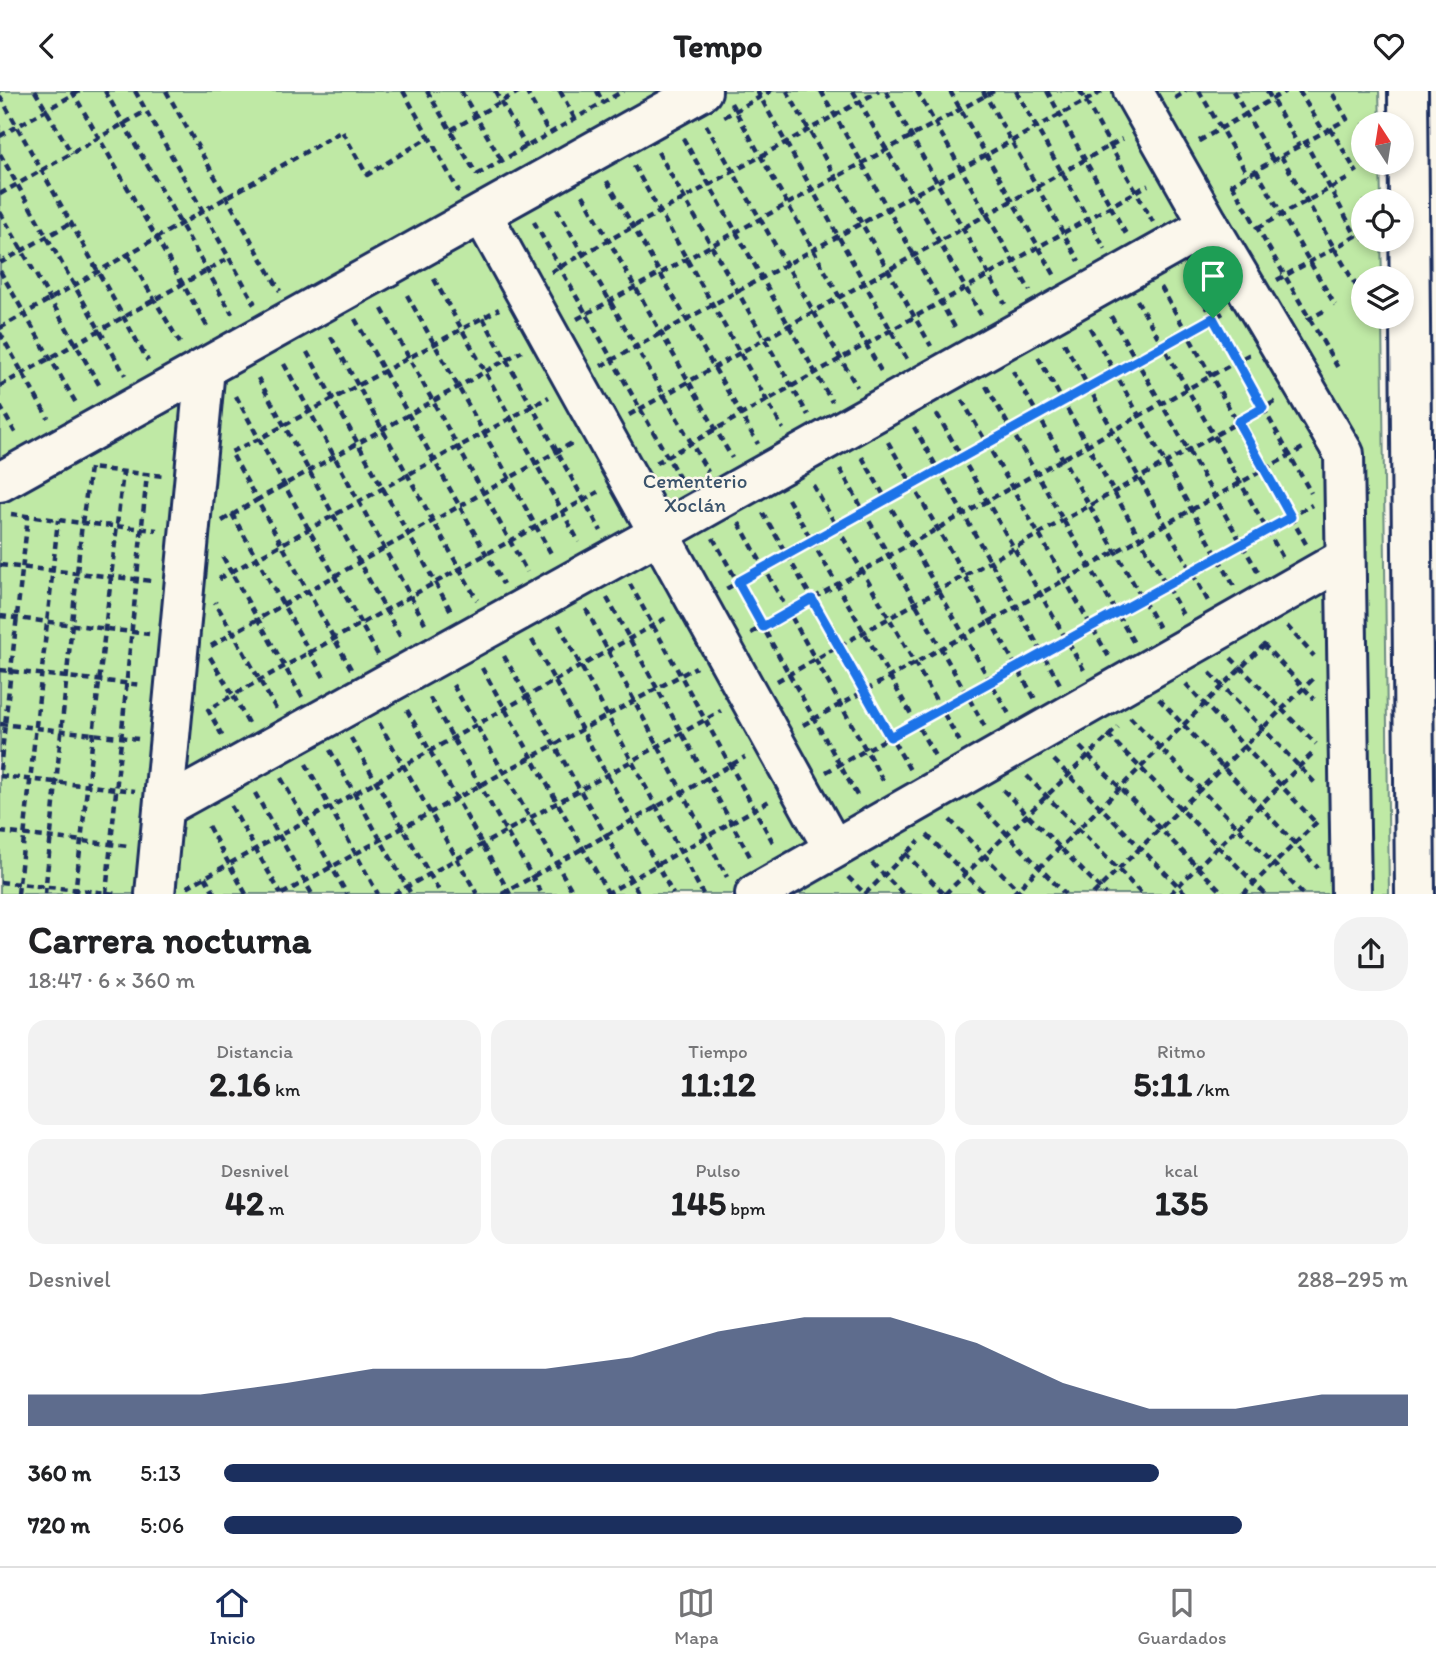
<!DOCTYPE html>
<html lang="es">
<head>
<meta charset="utf-8">
<style>
	:root { --surface:#fff; --page:#f2f2f2; --text:#202124; --muted:#757577; --line:#e0e0e0; --accent:#1b2f5e }
	body { margin:0; font-family:Itim,sans-serif; background:var(--page); color:var(--text); height:100vh; display:flex; flex-direction:column; font-size:26px; white-space:nowrap }
	* { box-sizing:border-box; margin:0 }
	p { font-size:23px; color:var(--muted) }
	.icon { flex:none; width:38px; height:38px; fill:none; stroke:currentColor; stroke-width:2; stroke-linecap:round; stroke-linejoin:round }
	.map { position:relative; height:803px; overflow:hidden }
	.side { display:flex; flex-direction:column; background:var(--surface); flex:1 }
	.side>* { flex:none }
	.needle { width:46px; rotate:348deg }
	.buttons { position:absolute; left:1351px; top:21px; display:grid; gap:14px }
	.buttons a { display:grid; place-items:center; width:63px; height:63px; border-radius:50%; background:var(--surface); box-shadow:0 4px 10px #0003; font-size:35px }
	.pin { position:absolute; display:grid; place-items:center; width:60px; height:60px; color:#fff; margin:-72px -30px; border-radius:50% 50% 50% 0; rotate:-45deg; box-shadow:0 0 7px #0007 }
	.pin .icon { rotate:45deg }
	.round { display:grid; place-items:center; flex:none; width:74px; height:74px; border-radius:28px; background:var(--page) }
	.overview { display:flex; align-items:center; justify-content:space-between; height:119px; padding:0 28px }
	h1 { font-size:38px; font-weight:800; line-height:52px }
	.metrics { display:grid; grid-template-columns:repeat(3,1fr); gap:10px; height:119px; padding:7px 28px }
	.metrics div { display:grid; align-content:center; border-radius:18px; background:var(--page); text-align:center }
	.metrics b { font-size:35px; font-weight:800 }
	.metrics small { font-size:19px; font-weight:400 }
	.metrics p { font-size:19px }
	.chart { height:196px; padding:14px 28px }
	.chart p { display:flex; justify-content:space-between }
	.chart svg { width:100%; height:126px; margin-top:7px; fill:var(--accent); opacity:.7 }
	ul { padding:0 28px; list-style:none; font-size:23px }
	li { display:grid; grid-template-columns:112px 84px 1fr; align-items:center; height:52px }
	li i { height:18px; border-radius:9px; background:var(--accent) }
	header { display:flex; justify-content:space-between; align-items:center; height:91px; padding:0 28px; background:var(--surface); font-size:32px; font-weight:800 }
	.dock { display:flex; justify-content:space-around; align-items:center; height:98px; border-top:2px solid var(--line); background:var(--surface); font-size:19px; color:var(--muted) }
	.dock a { display:grid; justify-items:center; gap:4px }
	.dock .current { color:var(--accent) }
	.map>svg:first-child { display:block }
	.green { fill:#bfe9a5; stroke:#6d8c82; stroke-width:2 }
	.lines { fill:none; stroke-linecap:round; stroke-linejoin:round }
	.minor-casing { stroke:#1b2f5e; stroke-width:44 }
	.path { stroke:#1b2f5e; stroke-width:4.5; stroke-dasharray:7 5; stroke-linecap:butt }
	.minor { stroke:#fbf7ec; stroke-width:38 }
	.route-casing { stroke:#fff; stroke-width:14 }
	.route { stroke:#1a73e8; stroke-width:9 }
	.labels { text-anchor:middle; dominant-baseline:central; stroke-width:5; stroke-linejoin:round; paint-order:stroke }
	.park-label { font-size:21px; fill:#3c546c; stroke:#fbf7ec }
</style>
</head>
<body>
<header><svg class="icon" aria-label="back" viewBox="0 0 24 24"><path d="M15 5l-7 7 7 7"/></svg>Tempo<svg class="icon" aria-label="heart" viewBox="0 0 24 24"><path d="M12 20l-8-8c-3-5 5-10 8-4 3-6 11-1 8 4z"/></svg></header>
<div class="map">
<svg width="1436" height="803" viewBox="0 0 1436 803">
	<rect width="100%" height="100%" fill="#fbf7ec"/>
	<filter id="ink" filterUnits="userSpaceOnUse"><feTurbulence type="fractalNoise" baseFrequency=".0143" numOctaves="2"/><feDisplacementMap in="SourceGraphic" scale="14" xChannelSelector="R" yChannelSelector="G"/><feConvolveMatrix kernelMatrix="1 2 1 2 8 2 1 2 1" color-interpolation-filters="sRGB"/></filter>
	<g filter="url(#ink)">
		<polygon class="green" points="0,0 1379,0 1380,33 1363,33 1363,72 1380,72 1381,110 1363,110 1363,149 1381,149 1382,187 1363,187 1363,226 1382,226 1389,803 0,803"/>
		<g class="lines">
			<defs>
				<g id="minor">
					<polyline points="1133,0 1209,134 1344,363 1351,803"/>
					<polyline points="1408,0 1415,803"/>
					<polyline points="482,123 833,757"/>
					<polyline points="0,391 702,0"/>
					<polyline points="164,716 660,442 1209,134"/>
					<polyline points="155,803 205,277"/>
					<polyline points="755,803 1345,467"/>
				</g>
			</defs>
			<use href="#minor" class="minor-casing"/>
			<g class="path">
				<polyline points="35,0 72,63"/>
				<polyline points="72,0 208,237"/>
				<polyline points="105,0 232,223"/>
				<polyline points="135,0 254,211 251,213"/>
				<polyline points="166,0 280,200"/>
				<polyline points="403,0 429,46"/>
				<polyline points="427,0 477,84"/>
				<polyline points="461,0 502,70"/>
				<polyline points="495,0 527,57"/>
				<polyline points="526,0 549,42"/>
				<polyline points="560,0 575,28"/>
				<polyline points="597,0 603,12"/>
				<polyline points="757,0 907,268"/>
				<polyline points="787,0 931,255"/>
				<polyline points="821,0 957,240"/>
				<polyline points="853,0 981,224"/>
				<polyline points="886,0 1005,213"/>
				<polyline points="917,0 1030,200"/>
				<polyline points="950,0 1055,185"/>
				<polyline points="983,0 1079,170"/>
				<polyline points="1016,0 1105,158"/>
				<polyline points="1047,0 1126,143"/>
				<polyline points="1080,0 1153,131"/>
				<polyline points="1199,0 1248,84"/>
				<polyline points="1233,0 1273,69"/>
				<polyline points="1267,0 1299,55"/>
				<polyline points="1299,0 1324,41"/>
				<polyline points="0,5 148,270"/>
				<polyline points="1175,7 1186,0"/>
				<polyline points="731,12 882,282"/>
				<polyline points="724,26 771,0"/>
				<polyline points="706,34 857,296"/>
				<polyline points="1330,37 1357,82"/>
				<polyline points="451,39 520,0"/>
				<polyline points="0,45 80,0"/>
				<polyline points="683,47 832,311"/>
				<polyline points="1199,50 1286,0"/>
				<polyline points="658,61 808,324"/>
				<polyline points="0,63 125,284"/>
				<polyline points="1281,65 1359,200"/>
				<polyline points="634,75 783,338"/>
				<polyline points="1256,79 1335,214"/>
				<polyline points="477,84 623,0"/>
				<polyline points="607,90 758,353"/>
				<polyline points="1232,93 1338,277"/>
				<polyline points="1230,94 1347,28 1331,0"/>
				<polyline points="0,103 146,20"/>
				<polyline points="583,104 732,367"/>
				<polyline points="557,118 708,381"/>
				<polyline points="0,121 101,297"/>
				<polyline points="534,131 684,395"/>
				<polyline points="1257,137 1351,86"/>
				<polyline points="128,164 180,252"/>
				<polyline points="0,172 71,132"/>
				<polyline points="0,180 76,312"/>
				<polyline points="551,181 879,0"/>
				<polyline points="1187,181 1311,402"/>
				<polyline points="434,188 579,451"/>
				<polyline points="1277,189 1356,145 1305,51"/>
				<polyline points="1161,196 1306,453"/>
				<polyline points="407,204 553,466"/>
				<polyline points="1137,209 1283,467"/>
				<polyline points="382,218 527,481"/>
				<polyline points="1111,225 1258,481"/>
				<polyline points="483,227 601,440"/>
				<polyline points="355,228 503,493"/>
				<polyline points="577,228 994,0"/>
				<polyline points="1307,229 1324,220"/>
				<polyline points="0,237 342,40 367,84 429,46 459,101"/>
				<polyline points="1090,237 1234,495"/>
				<polyline points="0,242 48,327"/>
				<polyline points="331,246 477,509"/>
				<polyline points="1064,252 1208,510"/>
				<polyline points="307,261 451,520"/>
				<polyline points="1038,266 1183,524"/>
				<polyline points="284,273 426,534"/>
				<polyline points="601,275 1103,0"/>
				<polyline points="1013,280 1159,537"/>
				<polyline points="258,287 401,547"/>
				<polyline points="0,295 229,167"/>
				<polyline points="986,295 1134,552"/>
				<polyline points="962,309 1109,566"/>
				<polyline points="0,315 17,345"/>
				<polyline points="937,323 1084,579"/>
				<polyline points="629,324 1122,48"/>
				<polyline points="914,336 1060,593"/>
				<polyline points="888,351 1035,608"/>
				<polyline points="862,366 1009,623"/>
				<polyline points="656,372 1148,94"/>
				<polyline points="840,378 985,636"/>
				<polyline points="813,394 960,651"/>
				<polyline points="788,408 935,665"/>
				<polyline points="763,422 910,679"/>
				<polyline points="11,423 82,432 90,377 163,385"/>
				<polyline points="232,423 326,590"/>
				<polyline points="222,430 257,409 231,361 259,348 236,305"/>
				<polyline points="739,432 885,693"/>
				<polyline points="713,447 859,708"/>
				<polyline points="0,474 152,490"/>
				<polyline points="219,488 231,481 221,462"/>
				<polyline points="630,493 775,755"/>
				<polyline points="726,498 1223,222"/>
				<polyline points="607,507 752,769"/>
				<polyline points="586,518 727,786"/>
				<polyline points="0,525 149,543"/>
				<polyline points="559,534 703,803"/>
				<polyline points="1287,535 1314,565"/>
				<polyline points="751,542 1250,263"/>
				<polyline points="532,549 673,803"/>
				<polyline points="1263,553 1314,608"/>
				<polyline points="211,555 233,542 215,511"/>
				<polyline points="378,564 259,348 499,218"/>
				<polyline points="504,565 639,803"/>
				<polyline points="210,566 233,604 208,619 224,648"/>
				<polyline points="1231,567 1316,653"/>
				<polyline points="482,577 608,802"/>
				<polyline points="351,578 257,409 522,260"/>
				<polyline points="0,579 142,594"/>
				<polyline points="1210,582 1315,692"/>
				<polyline points="777,590 1276,310"/>
				<polyline points="1186,593 1317,733"/>
				<polyline points="453,594 574,803"/>
				<polyline points="302,606 231,481 549,306"/>
				<polyline points="430,607 542,803"/>
				<polyline points="1159,608 1318,777"/>
				<polyline points="276,618 233,542 574,351"/>
				<polyline points="407,619 510,803"/>
				<polyline points="1130,626 1303,803"/>
				<polyline points="248,632 233,604 598,401"/>
				<polyline points="379,632 477,803"/>
				<polyline points="0,633 138,648"/>
				<polyline points="803,634 1303,357"/>
				<polyline points="1108,644 1265,803"/>
				<polyline points="351,647 441,803"/>
				<polyline points="1080,656 1224,803"/>
				<polyline points="330,659 411,803"/>
				<polyline points="1054,669 1186,803"/>
				<polyline points="306,673 378,803"/>
				<polyline points="0,679 28,425"/>
				<polyline points="826,681 1312,414"/>
				<polyline points="0,685 135,700"/>
				<polyline points="1027,685 1142,803"/>
				<polyline points="281,687 347,803"/>
				<polyline points="1003,699 1106,803"/>
				<polyline points="255,702 312,803"/>
				<polyline points="978,713 1065,803"/>
				<polyline points="231,715 281,803"/>
				<polyline points="950,729 1022,803"/>
				<polyline points="0,741 128,755"/>
				<polyline points="927,744 985,803"/>
				<polyline points="905,762 944,803"/>
				<polyline points="872,772 903,803"/>
				<polyline points="205,786 215,803"/>
				<polyline points="848,786 865,803"/>
				<polyline points="0,791 117,803"/>
				<polyline points="187,796 229,773 206,731"/>
				<polyline points="18,803 58,429"/>
				<polyline points="45,803 82,432 157,439"/>
				<polyline points="75,803 123,381"/>
				<polyline points="106,803 147,383"/>
				<polyline points="246,803 229,773 668,526"/>
				<polyline points="282,803 696,576"/>
				<polyline points="394,803 721,620"/>
				<polyline points="502,803 745,666"/>
				<polyline points="606,803 769,710"/>
				<polyline points="865,803 919,750"/>
				<polyline points="945,803 1118,636"/>
				<polyline points="1013,803 1266,552"/>
				<polyline points="1093,803 1315,586"/>
				<polyline points="1170,803 1315,660"/>
				<polyline points="1243,803 1318,730"/>
			</g>
			<use href="#minor" class="minor"/>
		</g>
	</g>
	<g class="lines" filter="url(#ink)">
		<defs>
			<polygon id="route" points="1213,227 1263,317 1238,331 1291,426 890,646 812,508 763,536 738,491"/>
		</defs>
		<use href="#route" class="route-casing"/>
		<use href="#route" class="route"/>
	</g>
	<g class="labels">
		<g class="park-label">
			<text x="695" y="389">Cementerio<tspan x="695" dy="24">Xoclán</tspan></text>
		</g>
	</g>
</svg>
<div class="buttons">
<a><svg class="needle" viewBox="-14 -14 28 28"><path d="M0-13l5 13h-10z" fill="#e53935"/><path d="M0 13l5-13h-10z" fill="#757577"/></svg></a>
<a><svg class="icon" aria-label="locate" viewBox="0 0 24 24"><circle cx="12" cy="12" r="6"/><path d="M12 2v4M12 18v4M2 12h4M18 12h4"/></svg></a>
<a><svg class="icon" aria-label="layers" viewBox="0 0 24 24"><path d="M12 4l9 5-9 5-9-5zM3 14l9 5 9-5"/></svg></a>
</div>
<div class="pin" style="left:1213px;top:227px;background:#1e9e55"><svg class="icon" aria-label="arrive" viewBox="0 0 24 24"><path d="M6 21V4h12l-3 4 3 4H6"/></svg></div>
</div>
<section class="side">
<div class="overview"><div><h1>Carrera nocturna</h1><p>18:47 · 6 × 360 m</p></div><a class="round"><svg class="icon" aria-label="share" viewBox="0 0 24 24"><path d="M12 15V3M7 8l5-5 5 5M5 13v7h14v-7"/></svg></a></div>
<div class="metrics">
<div><p>Distancia</p><b>2.16<small> km</small></b></div>
<div><p>Tiempo</p><b>11:12</b></div>
<div><p>Ritmo</p><b>5:11<small> /km</small></b></div>
</div>
<div class="metrics">
<div><p>Desnivel</p><b>42<small> m</small></b></div>
<div><p>Pulso</p><b>145<small> bpm</small></b></div>
<div><p>kcal</p><b>135</b></div>
</div>
<div class="chart"><p><span>Desnivel</span>288–295 m</p>
<svg viewBox="0 0 160 44" preserveAspectRatio="none"><path d="M0 44V33L10 33L20 33L30 29L40 24L50 24L60 24L70 20L80 11L90 6L100 6L110 15L120 29L130 38L140 38L150 33L160 33V44z"/></svg>
</div>
<ul>
<li><b>360 m</b>5:13<i style="width:79%"></i></li>
<li><b>720 m</b>5:06<i style="width:86%"></i></li>
</ul>
</section>
<nav class="dock">
<a class="current"><svg class="icon" aria-label="home" viewBox="0 0 24 24"><path d="M3 11l9-7 9 7M6 9v11h12V9"/></svg>Inicio</a>
<a><svg class="icon" aria-label="map" viewBox="0 0 24 24"><path d="M3 6l6-2 6 2 6-2v14l-6 2-6-2-6 2zM9 4v14M15 6v14"/></svg>Mapa</a>
<a><svg class="icon" aria-label="saved" viewBox="0 0 24 24"><path d="M7 4h10v16l-5-4-5 4z"/></svg>Guardados</a>
</nav>
</body>
</html>
